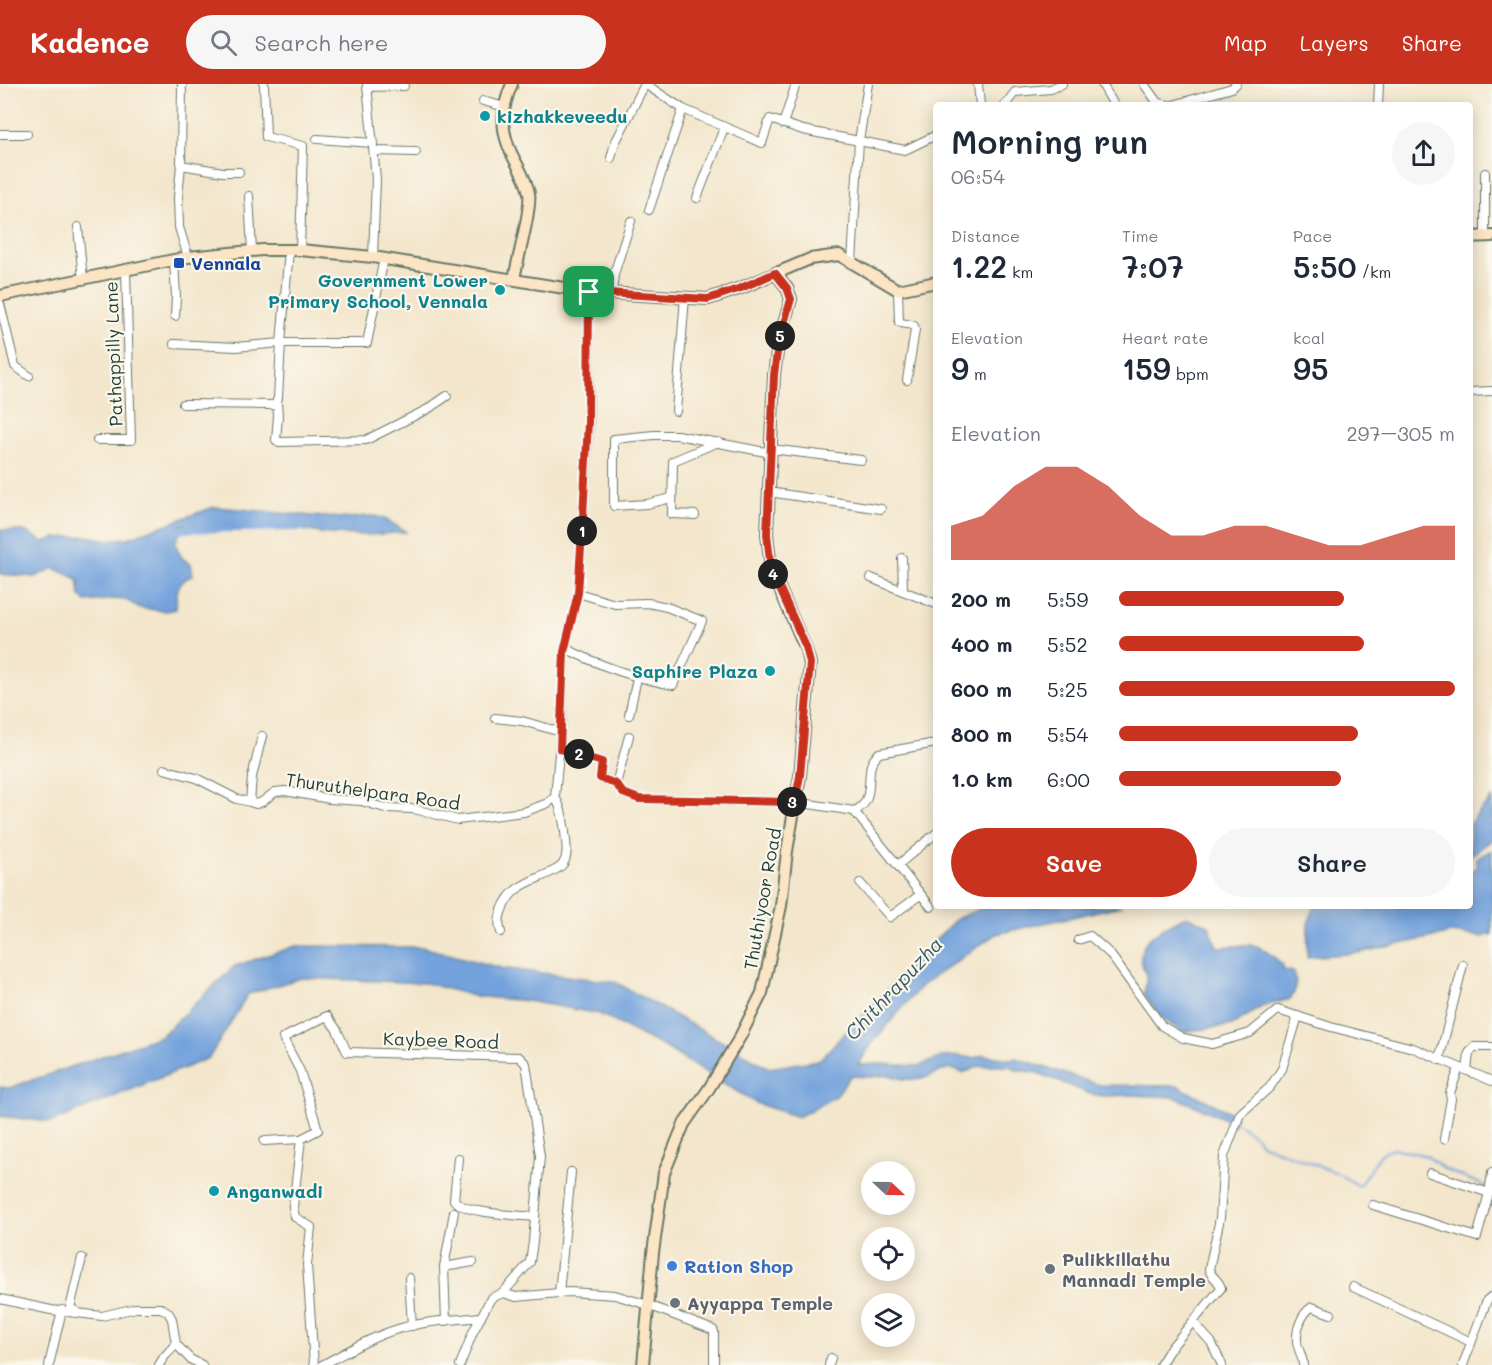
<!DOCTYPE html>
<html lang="en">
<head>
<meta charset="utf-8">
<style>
	:root { --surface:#fff; --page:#f6f6f7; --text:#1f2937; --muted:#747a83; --accent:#c8321e }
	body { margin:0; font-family:Mali,sans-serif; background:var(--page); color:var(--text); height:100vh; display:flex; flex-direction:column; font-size:22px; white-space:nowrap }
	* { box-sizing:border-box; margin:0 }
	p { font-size:20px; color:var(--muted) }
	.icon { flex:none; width:33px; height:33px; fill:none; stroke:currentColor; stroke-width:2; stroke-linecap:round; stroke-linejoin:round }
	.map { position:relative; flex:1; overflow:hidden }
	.panel { position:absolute; left:933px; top:18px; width:540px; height:807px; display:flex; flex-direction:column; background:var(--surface); border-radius:6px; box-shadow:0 3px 15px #0003 }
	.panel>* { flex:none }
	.needle { width:39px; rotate:112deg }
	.controls { position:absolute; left:861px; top:1077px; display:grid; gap:12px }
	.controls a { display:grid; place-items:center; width:54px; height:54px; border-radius:50%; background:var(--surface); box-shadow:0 3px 15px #0003; font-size:30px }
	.pin { position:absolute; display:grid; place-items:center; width:51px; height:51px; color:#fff; margin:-26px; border-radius:12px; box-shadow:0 3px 9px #0006 }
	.km { position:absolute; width:30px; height:30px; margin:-15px; border-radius:50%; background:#222; color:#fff; font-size:16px; line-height:30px; text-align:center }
	.round { display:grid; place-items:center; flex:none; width:63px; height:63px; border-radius:32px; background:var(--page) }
	.overview { display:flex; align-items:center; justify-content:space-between; height:102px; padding:0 18px }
	h1 { font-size:33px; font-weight:600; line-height:45px }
	.figures { display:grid; grid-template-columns:repeat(3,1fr); gap:9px; height:102px; padding:6px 18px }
	.figures div { display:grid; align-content:center }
	.figures b { font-size:30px; font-weight:600 }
	.figures small { font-size:16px; font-weight:400 }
	.figures p { font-size:16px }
	.chart { height:168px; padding:12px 18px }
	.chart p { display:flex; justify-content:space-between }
	.chart svg { width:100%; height:108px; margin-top:6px; fill:var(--accent); opacity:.7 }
	.action { display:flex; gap:12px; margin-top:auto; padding:12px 18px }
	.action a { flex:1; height:69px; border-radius:36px; background:var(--accent); color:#fff; font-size:24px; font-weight:600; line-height:69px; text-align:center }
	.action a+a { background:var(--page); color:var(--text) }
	ul { padding:0 18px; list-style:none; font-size:20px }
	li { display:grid; grid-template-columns:96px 72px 1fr; align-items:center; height:45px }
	li i { height:15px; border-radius:8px; background:var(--accent) }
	header { display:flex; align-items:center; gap:36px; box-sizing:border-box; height:84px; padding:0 30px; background:var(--accent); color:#fff }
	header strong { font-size:28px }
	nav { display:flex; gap:33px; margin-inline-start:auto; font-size:21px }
	.search { width:420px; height:54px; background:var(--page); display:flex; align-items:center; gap:15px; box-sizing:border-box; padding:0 21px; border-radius:33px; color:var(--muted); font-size:22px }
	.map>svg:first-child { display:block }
	.water { fill:#73a2dc; stroke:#497088; stroke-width:1.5 }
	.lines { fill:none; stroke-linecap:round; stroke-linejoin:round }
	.stream { stroke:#73a2dc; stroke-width:2 }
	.canal { stroke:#73a2dc; stroke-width:8 }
	.street-casing { stroke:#697869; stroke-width:10 }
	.secondary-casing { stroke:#697869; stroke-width:14 }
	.street { stroke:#fff; stroke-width:8 }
	.secondary { stroke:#fce5c4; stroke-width:10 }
	.route-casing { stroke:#fff; stroke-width:12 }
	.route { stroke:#c8321e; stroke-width:8 }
	.culture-dot { fill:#0f9aa8; stroke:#fbf7ec; stroke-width:2 }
	.transit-dot { fill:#1a4fb4; stroke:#fbf7ec; stroke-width:2 }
	.shop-dot { fill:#3f7fe0; stroke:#fbf7ec; stroke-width:2 }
	.worship-dot { fill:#6b7280; stroke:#fbf7ec; stroke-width:2 }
	.labels { text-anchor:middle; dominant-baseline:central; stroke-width:4.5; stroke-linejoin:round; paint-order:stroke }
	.culture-label { font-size:18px; font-weight:bold; fill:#0d838f; stroke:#fbf7ec; text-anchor:start }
	.transit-label { font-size:18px; font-weight:bold; fill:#164399; stroke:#fbf7ec; text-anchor:start }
	.street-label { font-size:18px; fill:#1f3d34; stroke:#fbf7ec }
	.worship-label { font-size:18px; font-weight:bold; fill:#5b616d; stroke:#fbf7ec; text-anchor:start }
	.shop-label { font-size:18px; font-weight:bold; fill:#366cbe; stroke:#fbf7ec; text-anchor:start }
	.water-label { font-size:20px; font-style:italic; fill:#385b66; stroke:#fbf7ec }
</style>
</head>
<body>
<header>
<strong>Kadence</strong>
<div class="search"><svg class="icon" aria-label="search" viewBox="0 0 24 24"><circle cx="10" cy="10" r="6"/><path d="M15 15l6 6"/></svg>Search here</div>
<nav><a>Map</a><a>Layers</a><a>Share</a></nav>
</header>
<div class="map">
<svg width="1492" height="1281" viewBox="0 0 1492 1281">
	<rect width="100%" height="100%" fill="#fbf7ec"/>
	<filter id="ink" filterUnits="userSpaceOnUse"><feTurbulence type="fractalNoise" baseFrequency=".0167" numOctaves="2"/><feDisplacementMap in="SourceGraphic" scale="12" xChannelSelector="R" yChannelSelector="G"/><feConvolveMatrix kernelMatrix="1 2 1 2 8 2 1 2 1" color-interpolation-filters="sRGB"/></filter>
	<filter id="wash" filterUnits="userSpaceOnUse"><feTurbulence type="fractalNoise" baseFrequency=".008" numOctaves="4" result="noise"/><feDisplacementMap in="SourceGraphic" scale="24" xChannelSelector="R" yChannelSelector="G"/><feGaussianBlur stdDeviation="1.35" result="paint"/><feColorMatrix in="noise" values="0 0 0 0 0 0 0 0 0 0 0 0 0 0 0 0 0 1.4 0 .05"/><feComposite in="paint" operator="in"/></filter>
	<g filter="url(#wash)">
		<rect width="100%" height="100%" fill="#f3e6cc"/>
		<g class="water">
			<path d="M214,423c44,3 87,9 131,11 13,1 24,-5 37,0 8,3 16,9 24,14l-35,3 -44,-1 -42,-7 -26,-2 -71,1 -6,-2 -5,4 2,7 -4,8 7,15 9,6 2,11c-18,8 -16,16 -17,34l-11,2 -25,-3 -14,-8 -12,-1 -28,3 -6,-6 -2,-17 -24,-11 -19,9 -35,-3v-44l24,1 20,11 12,-4 31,-2 22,4 19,-2z"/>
			<polygon points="1492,714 1492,756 1470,772 1470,739"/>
			<polygon points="1492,766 1492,850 1482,853 1452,849 1358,869 1307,873 1308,840 1315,822 1470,822 1470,787 1476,784 1477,774"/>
			<polygon points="987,822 1121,822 996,850 921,902 871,961 858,981 882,980 919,982 942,973 958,972 974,974 983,971 1009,975 1016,974 1100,1001 1177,1002 1234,1030 1236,1035 1233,1042 1224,1034 1174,1013 1131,1011 1103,1012 1090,1010 1038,989 1017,986 1010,982 980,982 963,989 949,984 928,993 916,995 903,995 889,991 870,993 850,992 836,1012 798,1033 756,1019 666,964 600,930 528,917 473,912 426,899 301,894 248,910 209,974 52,1038 0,1032 0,1003 9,1004 161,952 235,882 296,862 422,863 501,884 615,898 769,984 819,976 956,835"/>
			<path d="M1186,832l23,9 8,22c12,0 23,-2 34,-2 10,0 24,13 32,20v5l10,2 3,8 -2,13 -4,6 -27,7 -31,19 -50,7 -21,-15 -17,-23c1,-6 3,-13 2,-19 -1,-5 -4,-9 -5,-14 -4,-23 29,-37 45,-45z"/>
		</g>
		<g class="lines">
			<polyline class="stream" points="1237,1039 1256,1052 1261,1060 1337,1089 1359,1102 1381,1070 1393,1064 1427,1072 1444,1085 1487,1103"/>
			<polyline class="canal" points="168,453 182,445 300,443"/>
		</g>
	</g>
	<g filter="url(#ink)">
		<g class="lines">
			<defs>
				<g id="street">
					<polyline points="182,0 181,81 178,113 179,143 188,173"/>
					<polyline points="264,0 266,53 303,62 300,166"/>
					<polyline points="367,0 376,95 373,173"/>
					<polyline points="645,0 683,25 762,59 770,35 803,46 905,66 936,51"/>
					<polyline points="978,0 980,21"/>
					<polyline points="1102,0 1114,21"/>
					<polyline points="1144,0 1157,18 1168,21"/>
					<polyline points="367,3 404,2"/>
					<polyline points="483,17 505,23"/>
					<polyline points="1005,21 1015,8 1051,5 1062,0"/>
					<polyline points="1173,21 1232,4 1236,0"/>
					<polyline points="1378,21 1379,0"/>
					<polyline points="783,40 795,3"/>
					<polyline points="0,50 27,50"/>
					<polyline points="317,55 373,59"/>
					<polyline points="374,67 416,68"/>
					<polyline points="611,74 615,59 645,0"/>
					<polyline points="181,81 223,88 239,88"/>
					<polyline points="249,112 252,167"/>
					<polyline points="697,114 724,44"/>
					<polyline points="649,126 683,25"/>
					<polyline points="78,143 83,196"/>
					<polyline points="1485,152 1485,89"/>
					<polyline points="174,176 176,213 175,232"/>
					<polyline points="852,178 859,57 868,0"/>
					<path d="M898,206l1,32c5,3 10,1 15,4l1,4 -8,50"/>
					<polyline points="612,209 614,190 631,137"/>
					<polyline points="0,220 15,282 29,292"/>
					<polyline points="174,260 236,263 281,259 289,166"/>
					<polyline points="1470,308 1492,307"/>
					<polyline points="277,319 278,332 276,356 279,358 366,356 428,325 447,312"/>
					<polyline points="183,320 275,321 278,314 281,259 367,259 384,174"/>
					<polyline points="676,327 685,213"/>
					<polyline points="97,356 131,356 126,187"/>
					<polyline points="771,365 861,376"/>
					<polyline points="769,408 881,425"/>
					<polyline points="671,414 647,420 614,422 614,355 654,351 677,351 771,369"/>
					<polyline points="695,431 672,430 673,377 718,358"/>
					<polyline points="902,474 903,507 936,520"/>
					<polyline points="871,494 903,507"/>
					<path d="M565,564c35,18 69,30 108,37l29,-64 -35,-14 -19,-4 -33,1 -37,-11"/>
					<polyline points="629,631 637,594"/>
					<polyline points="495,634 522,637 561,648"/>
					<polyline points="262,652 252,693 250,718 256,720 262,718 275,708 285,707 330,715 361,717 385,724 414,725 458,736 524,728 548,719 555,713 562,636 564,568 578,509 583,433 589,338 589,208"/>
					<path d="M629,652l-13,48 7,9 16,6 157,3 58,9c20,-8 13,-29 17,-46 2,-5 5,-9 8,-12l57,-10"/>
					<polyline points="560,665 602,678 600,694 616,700"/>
					<polyline points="164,685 196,694 237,715 250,718"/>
					<polyline points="854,727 931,823"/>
					<polyline points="898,781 935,750"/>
					<polyline points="860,799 890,833 920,811"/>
					<path d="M501,848c-3,-8 -2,-15 1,-22 9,-23 25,-27 45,-36 6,-3 12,-5 16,-10 6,-9 3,-21 2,-32 -2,-12 -3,-24 -10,-35"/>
					<polyline points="1078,856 1090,852 1110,870 1162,942 1183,954 1212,960 1250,949 1278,926 1331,943 1413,964 1492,997"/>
					<polyline points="1439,976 1463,881"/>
					<polyline points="1467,987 1469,969 1474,963 1492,963"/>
					<polyline points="1444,1055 1451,1015 1450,1009 1459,984"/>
					<polyline points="264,1057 301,1055"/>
					<path d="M458,1074l-4,42c11,14 63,15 81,17"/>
					<polyline points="1430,1089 1489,1109 1492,1089"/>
					<polyline points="1373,1121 1477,1153 1489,1109"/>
					<polyline points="444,1183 454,1128"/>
					<polyline points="409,1194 412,1242"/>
					<polyline points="1353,1203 1471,1258"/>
					<polyline points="559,1209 571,1088"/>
					<polyline points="0,1215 51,1226 102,1232 136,1224 161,1224 168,1228 172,1235 176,1260 190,1275 202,1281"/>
					<polyline points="76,1227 70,1224 82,1174"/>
					<polyline points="446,1237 444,1183 473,1178"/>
					<polyline points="1193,1238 1211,1258 1222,1281"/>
					<polyline points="49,1281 62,1226"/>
					<polyline points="159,1281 164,1273 176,1260"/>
					<polyline points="314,1281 307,1181 311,1143 295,1133 293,1123 301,1055 318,1046 300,987 283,954 327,932 337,946 347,968 519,973 526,980 540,1072 533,1158 530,1178 503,1209"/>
					<path d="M322,1281c25,-13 49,-28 76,-36 27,-8 55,-9 83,-12"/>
					<polyline points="460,1281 473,1248 491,1214 503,1209 516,1213 569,1208 615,1211 648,1221 713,1246 714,1248 714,1281"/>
					<polyline points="829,1281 831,1274"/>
					<path d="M1160,1281l10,-16 51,-61c-2,-9 -10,-10 -12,-19l11,-51 4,-62 16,-42 30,-27 12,-18 16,-53"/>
					<path d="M1303,1281c0,-8 -5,-15 -6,-23 -1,-12 4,-28 15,-35l19,7"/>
					<polyline points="1463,1281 1487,1216 1492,1212"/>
				</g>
				<g id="secondary">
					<path d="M512,0c-8,18 -12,38 -5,58 5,18 18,31 22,51 3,14 -12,69 -15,86"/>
					<polyline points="1470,153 1492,152"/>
					<polyline points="0,212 188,173 262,166 300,166 373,173 589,208 708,215 741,204 810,175 839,171 898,206 936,198"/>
					<polyline points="643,1281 653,1169 664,1089 684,1040 708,1006 740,953 762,909 781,822 787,767 800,692 810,579 805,563 771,485 767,450 774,291 778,261 791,215 787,204 775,189"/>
				</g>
			</defs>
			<use href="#street" class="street-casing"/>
			<use href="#secondary" class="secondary-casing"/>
			<use href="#street" class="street"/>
			<use href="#secondary" class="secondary"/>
		</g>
	</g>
	<g class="lines" filter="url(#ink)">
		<defs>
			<polygon id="route" points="775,189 787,204 791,215 778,261 774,291 767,450 771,485 806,563 810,579 800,692 795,718 639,715 623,709 616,700 600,694 602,678 560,665 564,568 578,509 583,433 588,338 589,208 708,215 741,204"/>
		</defs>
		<use href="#route" class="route-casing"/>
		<use href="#route" class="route"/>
	</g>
	<g class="culture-dot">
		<circle cx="485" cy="32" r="6"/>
		<circle cx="500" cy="206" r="6"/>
		<circle cx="770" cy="587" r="6"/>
		<circle cx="214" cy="1107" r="6"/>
	</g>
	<rect class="transit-dot" x="173" y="173" width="12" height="12" rx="3"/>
	<circle class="shop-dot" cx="672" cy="1182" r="6"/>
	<g class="worship-dot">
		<circle cx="1050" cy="1185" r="6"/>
		<circle cx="675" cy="1219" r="6"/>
	</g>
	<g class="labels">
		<g class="culture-label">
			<text x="497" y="32">kizhakkeveedu</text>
			<text x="488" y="196" text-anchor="end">Government Lower<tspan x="488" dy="21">Primary School, Vennala</tspan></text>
			<text x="758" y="587" text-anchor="end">Saphire Plaza</text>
			<text x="226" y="1107">Anganwadi</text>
		</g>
		<g class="transit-label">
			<text x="191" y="179">Vennala</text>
		</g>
		<g class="street-label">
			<text transform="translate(113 270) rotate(-92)">Pathappilly Lane</text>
			<text transform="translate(373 707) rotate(8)">Thuruthelpara Road</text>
			<text transform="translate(762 815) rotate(-80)">Thuthiyoor Road</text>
			<text transform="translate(441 956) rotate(2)">Kaybee Road</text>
		</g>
		<g class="worship-label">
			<text x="1062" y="1175">Pulikkillathu<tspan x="1062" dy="21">Mannadi Temple</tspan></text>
			<text x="687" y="1219">Ayyappa Temple</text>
		</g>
		<g class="shop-label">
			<text x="684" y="1182">Ration Shop</text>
		</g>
		<g class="water-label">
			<text transform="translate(893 904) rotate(-47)">Chithrapuzha</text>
		</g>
	</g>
</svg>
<div class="controls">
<a><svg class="needle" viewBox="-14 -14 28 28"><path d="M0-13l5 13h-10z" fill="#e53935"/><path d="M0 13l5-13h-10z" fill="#747a83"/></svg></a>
<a><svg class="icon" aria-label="locate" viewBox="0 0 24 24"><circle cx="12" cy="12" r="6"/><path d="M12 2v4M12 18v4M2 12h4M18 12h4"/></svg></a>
<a><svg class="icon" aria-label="layers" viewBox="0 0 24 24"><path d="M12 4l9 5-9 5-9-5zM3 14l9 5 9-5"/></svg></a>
</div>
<div class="pin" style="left:589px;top:208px;background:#1e9e55"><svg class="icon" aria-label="arrive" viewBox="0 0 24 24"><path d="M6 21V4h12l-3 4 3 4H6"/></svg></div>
<b class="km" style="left:582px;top:447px">1</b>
<b class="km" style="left:579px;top:670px">2</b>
<b class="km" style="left:792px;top:718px">3</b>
<b class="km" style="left:773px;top:490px">4</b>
<b class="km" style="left:780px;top:252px">5</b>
<section class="panel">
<div class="overview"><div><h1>Morning run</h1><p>06:54</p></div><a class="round"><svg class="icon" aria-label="share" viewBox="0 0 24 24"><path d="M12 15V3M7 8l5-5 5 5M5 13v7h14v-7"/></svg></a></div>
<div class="figures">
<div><p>Distance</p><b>1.22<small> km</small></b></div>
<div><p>Time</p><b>7:07</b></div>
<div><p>Pace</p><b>5:50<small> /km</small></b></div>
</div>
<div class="figures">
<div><p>Elevation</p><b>9<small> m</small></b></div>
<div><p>Heart rate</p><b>159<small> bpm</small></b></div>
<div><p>kcal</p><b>95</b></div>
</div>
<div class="chart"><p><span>Elevation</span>297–305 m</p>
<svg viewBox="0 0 160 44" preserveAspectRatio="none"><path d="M0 44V30L10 26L20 14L30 6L40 6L50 14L60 26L70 34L80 34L90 30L100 30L110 34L120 38L130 38L140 34L150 30L160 30V44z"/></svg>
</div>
<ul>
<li><b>200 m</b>5:59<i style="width:67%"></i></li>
<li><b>400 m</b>5:52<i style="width:73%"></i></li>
<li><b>600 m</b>5:25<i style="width:100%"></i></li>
<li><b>800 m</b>5:54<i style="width:71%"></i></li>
<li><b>1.0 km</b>6:00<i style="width:66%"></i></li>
</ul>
<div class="action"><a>Save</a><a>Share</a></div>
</section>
</div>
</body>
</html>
